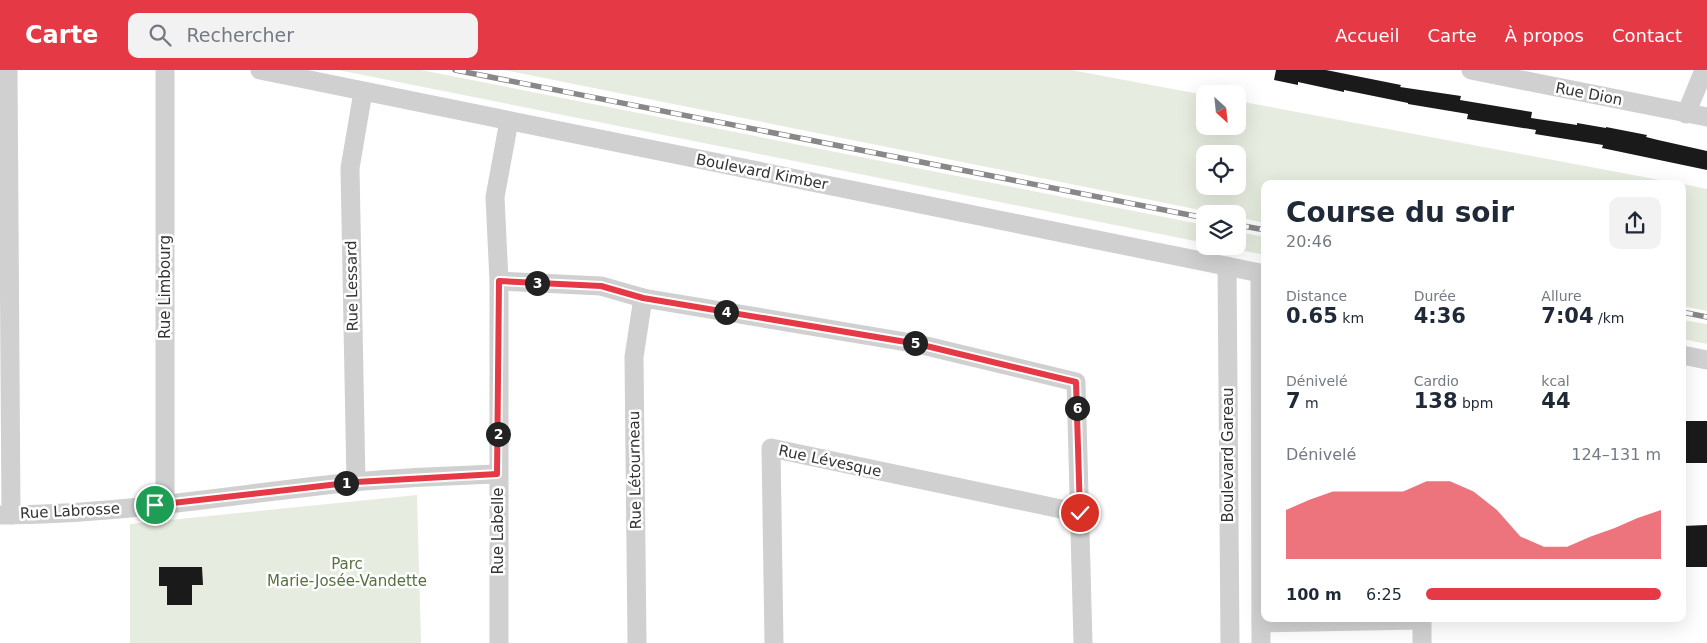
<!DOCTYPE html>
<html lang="fr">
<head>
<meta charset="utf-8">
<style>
	:root { --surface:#fff; --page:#f2f2f3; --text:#1f2937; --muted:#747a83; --accent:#e63946 }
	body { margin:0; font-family:"DejaVu Sans",sans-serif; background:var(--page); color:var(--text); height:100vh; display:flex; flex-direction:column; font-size:19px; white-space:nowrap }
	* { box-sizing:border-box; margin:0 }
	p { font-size:16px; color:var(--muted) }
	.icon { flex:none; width:28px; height:28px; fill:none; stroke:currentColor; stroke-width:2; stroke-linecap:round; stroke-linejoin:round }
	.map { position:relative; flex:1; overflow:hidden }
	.sheet { position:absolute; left:1261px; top:110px; width:425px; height:442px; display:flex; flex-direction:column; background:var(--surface); border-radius:10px; box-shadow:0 5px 20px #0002 }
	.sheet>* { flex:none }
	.needle { width:32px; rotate:153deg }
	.fabs { position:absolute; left:1196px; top:15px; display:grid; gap:10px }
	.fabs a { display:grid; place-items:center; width:50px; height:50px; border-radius:10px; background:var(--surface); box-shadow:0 5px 20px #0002; font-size:25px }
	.pin { position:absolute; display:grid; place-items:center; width:42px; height:42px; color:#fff; margin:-21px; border:2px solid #fff; border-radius:50%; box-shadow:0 1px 5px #0007 }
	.km { position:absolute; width:25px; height:25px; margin:-12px; border-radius:50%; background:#222; color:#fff; font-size:14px; line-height:25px; text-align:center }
	.round { display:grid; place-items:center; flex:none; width:52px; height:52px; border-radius:10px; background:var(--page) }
	.head { display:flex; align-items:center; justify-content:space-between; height:85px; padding:0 25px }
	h1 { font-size:28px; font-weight:700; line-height:38px }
	.metrics { display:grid; grid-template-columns:repeat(3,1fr); gap:8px; height:85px; padding:5px 25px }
	.metrics div { display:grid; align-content:center }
	.metrics b { font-size:21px; font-weight:700 }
	.metrics small { font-size:14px; font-weight:400 }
	.metrics p { font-size:14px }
	.chart { height:140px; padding:10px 25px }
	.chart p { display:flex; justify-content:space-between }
	.chart svg { width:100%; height:90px; margin-top:5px; fill:var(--accent); opacity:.7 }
	ul { padding:0 25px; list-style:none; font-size:16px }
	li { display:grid; grid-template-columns:80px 60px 1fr; align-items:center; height:38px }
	li i { height:12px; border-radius:6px; background:var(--accent) }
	header { display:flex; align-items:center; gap:30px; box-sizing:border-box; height:70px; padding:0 25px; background:var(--accent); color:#fff }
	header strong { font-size:24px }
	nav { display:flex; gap:28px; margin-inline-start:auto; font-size:18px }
	.search { width:350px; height:45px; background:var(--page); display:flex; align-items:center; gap:12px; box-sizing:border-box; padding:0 18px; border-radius:10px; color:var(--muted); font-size:19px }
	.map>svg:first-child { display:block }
	.green { fill:#e6ecdf; fill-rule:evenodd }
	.building { fill:#1a1a1a }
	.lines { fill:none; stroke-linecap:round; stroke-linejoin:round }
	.minor { stroke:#d0d0d0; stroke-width:19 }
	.rail-casing { stroke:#888; stroke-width:5.5 }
	.rail { stroke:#fff; stroke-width:4; stroke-dasharray:11; stroke-linecap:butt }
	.route-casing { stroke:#fff; stroke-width:10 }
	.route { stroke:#e63946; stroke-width:6 }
	.labels { text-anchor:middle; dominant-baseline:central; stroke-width:5; stroke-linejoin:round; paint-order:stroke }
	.street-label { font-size:15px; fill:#333; stroke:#fff }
	.park-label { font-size:15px; fill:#56703f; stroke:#fff }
</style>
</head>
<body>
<header>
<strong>Carte</strong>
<div class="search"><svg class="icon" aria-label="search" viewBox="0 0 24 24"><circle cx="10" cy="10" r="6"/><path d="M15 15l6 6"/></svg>Rechercher</div>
<nav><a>Accueil</a><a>Carte</a><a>À propos</a><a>Contact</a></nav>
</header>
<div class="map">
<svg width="1707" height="573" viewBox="0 0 1707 573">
	<rect width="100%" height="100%" fill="#fff"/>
	<g class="green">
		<polygon points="338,0 421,0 1205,155 1205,173"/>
		<path d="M504,0h567l134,25v31h33v-25l443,83h-416v39l-27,-6v-3h-18zM1205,84h33v32h-33z"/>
		<polygon points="1683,114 1707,119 1707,241 1683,236"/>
		<polygon points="1238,162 1265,167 1265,185 1220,176 1238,176"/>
		<polygon points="1682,250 1707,254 1707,274 1683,269"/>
		<polygon points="417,425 421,573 130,573 130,454"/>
	</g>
	<g class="building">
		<polygon points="1276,0 1326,0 1401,15 1400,17 1461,26 1460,30 1532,42 1531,48 1577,55 1577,53 1606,58 1606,57 1647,65 1646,67 1658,70 1707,81 1707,100 1602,78 1603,75 1535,64 1536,60 1467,49 1468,44 1408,34 1408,33 1344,20 1344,22 1298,12 1298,15 1274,10"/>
		<rect x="1682" y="351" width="25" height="42"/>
		<polygon points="1707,455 1707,497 1682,497 1682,456"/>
		<polygon points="159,497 202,497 203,515 192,515 192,535 167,535 167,516 159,516"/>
	</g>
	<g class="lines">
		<g class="minor">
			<polyline points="8,0 11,445"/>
			<polyline points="260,0 1265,204"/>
			<polyline points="1471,0 1707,47"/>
			<polyline points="1686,44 1704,0"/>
			<polyline points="1227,196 1230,573"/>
			<polyline points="1260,203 1261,573"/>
			<polyline points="499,211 601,216 643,228 918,274 1076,312 1083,573"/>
			<polyline points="1682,285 1707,290"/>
			<polyline points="356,412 350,98 363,22"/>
			<polyline points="165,434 165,0"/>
			<path d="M0,445c119,0 236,-21 354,-33 47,-5 96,-6 143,-8"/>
			<polyline points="1422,549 1422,573"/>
			<polyline points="1261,553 1422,550"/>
			<polyline points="499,573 499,211 495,127 509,51"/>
			<polyline points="637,573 634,287 643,228"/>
			<polyline points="774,573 771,378 1080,443"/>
		</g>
		<defs>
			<g id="rail">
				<polyline points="455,0 1205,148"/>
				<polyline points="1238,155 1265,160"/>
				<polyline points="1682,242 1707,247"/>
			</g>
		</defs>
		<use href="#rail" class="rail-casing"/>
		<use href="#rail" class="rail"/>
	</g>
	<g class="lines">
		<defs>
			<polyline id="route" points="155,435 356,412 497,404 499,211 601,216 643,228 918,274 1076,312 1080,443"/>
		</defs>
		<use href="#route" class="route-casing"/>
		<use href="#route" class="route"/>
	</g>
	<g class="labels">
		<g class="street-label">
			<text transform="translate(1589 24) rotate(11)">Rue Dion</text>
			<text transform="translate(762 102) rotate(11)">Boulevard Kimber</text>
			<text transform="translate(352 216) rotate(-91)">Rue Lessard</text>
			<text transform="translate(165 217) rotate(-90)">Rue Limbourg</text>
			<text transform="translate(1228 385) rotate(-90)">Boulevard Gareau</text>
			<text transform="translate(830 391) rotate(12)">Rue Lévesque</text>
			<text transform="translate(635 400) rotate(-91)">Rue Létourneau</text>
			<text transform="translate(70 441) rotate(-3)">Rue Labrosse</text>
			<text transform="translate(498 461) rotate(-90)">Rue Labelle</text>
		</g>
		<g class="park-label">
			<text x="347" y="494">Parc<tspan x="347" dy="17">Marie-Josée-Vandette</tspan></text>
		</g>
	</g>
</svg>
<div class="fabs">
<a><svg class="needle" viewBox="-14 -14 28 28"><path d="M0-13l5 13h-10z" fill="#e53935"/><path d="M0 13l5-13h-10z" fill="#747a83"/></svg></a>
<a><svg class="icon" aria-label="locate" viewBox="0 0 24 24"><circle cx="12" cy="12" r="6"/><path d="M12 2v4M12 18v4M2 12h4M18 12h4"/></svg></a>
<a><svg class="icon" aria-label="layers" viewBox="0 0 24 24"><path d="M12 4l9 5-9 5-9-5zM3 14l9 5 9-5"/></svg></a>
</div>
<div class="pin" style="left:155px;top:435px;background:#1e9e55"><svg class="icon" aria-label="arrive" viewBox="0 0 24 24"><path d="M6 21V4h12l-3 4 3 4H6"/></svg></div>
<div class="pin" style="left:1080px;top:443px;background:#d93025"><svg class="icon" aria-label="check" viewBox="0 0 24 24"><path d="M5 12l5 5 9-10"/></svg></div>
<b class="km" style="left:346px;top:413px">1</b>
<b class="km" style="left:498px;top:364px">2</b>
<b class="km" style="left:537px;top:213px">3</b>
<b class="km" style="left:726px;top:242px">4</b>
<b class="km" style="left:915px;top:273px">5</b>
<b class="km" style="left:1077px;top:338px">6</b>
<section class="sheet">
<div class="head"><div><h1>Course du soir</h1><p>20:46</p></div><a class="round"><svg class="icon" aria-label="share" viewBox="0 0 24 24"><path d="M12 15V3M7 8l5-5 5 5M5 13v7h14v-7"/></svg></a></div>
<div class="metrics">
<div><p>Distance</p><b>0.65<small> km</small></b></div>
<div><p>Durée</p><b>4:36</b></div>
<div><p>Allure</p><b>7:04<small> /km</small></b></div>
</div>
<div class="metrics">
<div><p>Dénivelé</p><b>7<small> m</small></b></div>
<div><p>Cardio</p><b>138<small> bpm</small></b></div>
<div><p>kcal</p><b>44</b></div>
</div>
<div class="chart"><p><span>Dénivelé</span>124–131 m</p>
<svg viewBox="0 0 160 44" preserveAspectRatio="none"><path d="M0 44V20L10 15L20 11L30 11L40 11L50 11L60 6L70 6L80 11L90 20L100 33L110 38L120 38L130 33L140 29L150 24L160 20V44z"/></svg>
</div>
<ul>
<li><b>100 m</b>6:25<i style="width:100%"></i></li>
</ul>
</section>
</div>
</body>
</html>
